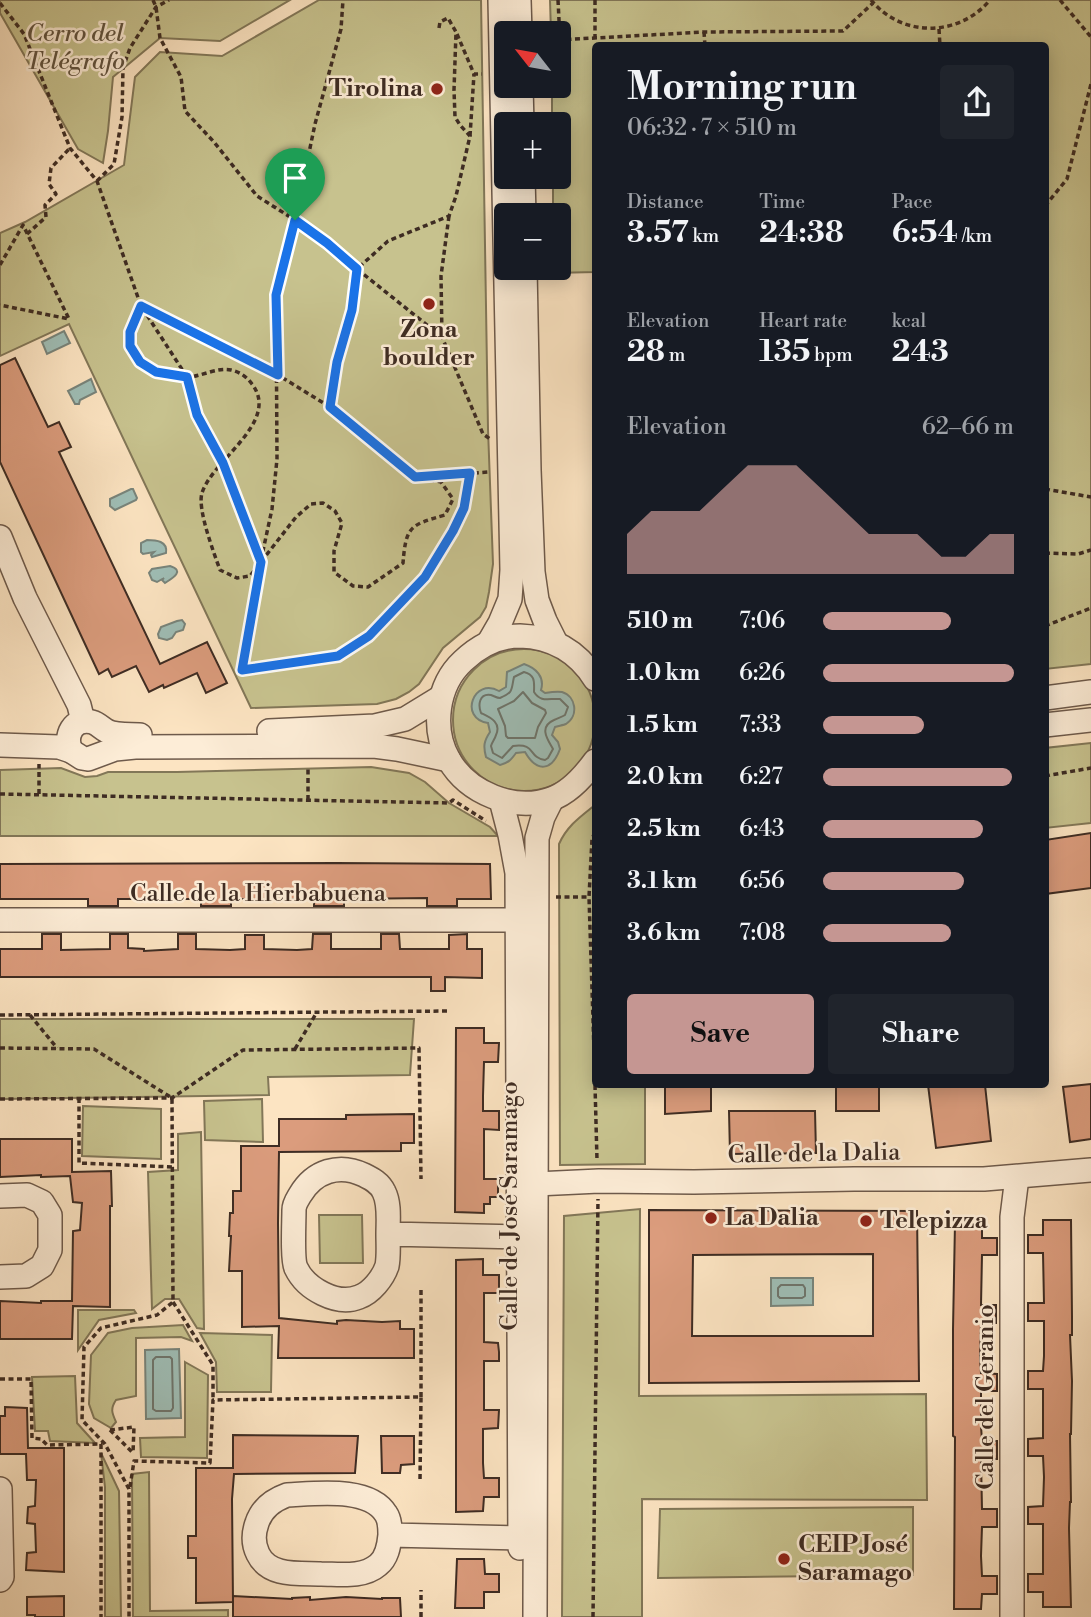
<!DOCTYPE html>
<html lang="en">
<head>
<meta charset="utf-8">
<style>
	:root { --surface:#171b24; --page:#20242c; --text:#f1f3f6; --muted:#9ea1a6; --accent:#c59692 }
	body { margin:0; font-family:"Libre Bodoni",serif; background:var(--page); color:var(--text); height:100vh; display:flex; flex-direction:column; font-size:26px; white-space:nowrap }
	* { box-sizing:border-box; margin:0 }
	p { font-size:23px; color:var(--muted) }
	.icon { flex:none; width:38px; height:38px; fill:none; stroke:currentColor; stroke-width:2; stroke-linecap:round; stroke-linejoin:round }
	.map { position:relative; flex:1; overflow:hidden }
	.drawer { position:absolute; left:592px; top:42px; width:457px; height:1046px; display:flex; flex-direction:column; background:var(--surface); border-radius:7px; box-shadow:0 4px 18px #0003 }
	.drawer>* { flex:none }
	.needle { width:46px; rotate:301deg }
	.buttons { position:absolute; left:494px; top:21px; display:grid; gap:14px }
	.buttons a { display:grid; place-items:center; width:77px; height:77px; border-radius:7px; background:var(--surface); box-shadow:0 4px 18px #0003; font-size:35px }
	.pin { position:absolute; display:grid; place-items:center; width:60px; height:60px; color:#fff; margin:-72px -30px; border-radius:50% 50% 50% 0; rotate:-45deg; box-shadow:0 0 7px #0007 }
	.pin .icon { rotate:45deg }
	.round { display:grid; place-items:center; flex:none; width:74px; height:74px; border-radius:7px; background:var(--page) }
	.headline { display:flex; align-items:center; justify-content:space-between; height:119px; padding:0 35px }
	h1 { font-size:38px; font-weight:700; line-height:52px }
	.metrics { display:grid; grid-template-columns:repeat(3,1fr); gap:10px; height:119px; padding:7px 35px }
	.metrics div { display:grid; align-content:center }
	.metrics b { font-size:30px; font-weight:700 }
	.metrics small { font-size:19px; font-weight:400 }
	.metrics p { font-size:19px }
	.chart { height:196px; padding:14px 35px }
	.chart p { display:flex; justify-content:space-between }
	.chart svg { width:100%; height:126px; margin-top:7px; fill:var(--accent); opacity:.7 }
	.primary-button { display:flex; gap:14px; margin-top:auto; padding:14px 35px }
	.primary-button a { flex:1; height:80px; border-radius:7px; background:var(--accent); color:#111; font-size:28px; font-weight:700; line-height:80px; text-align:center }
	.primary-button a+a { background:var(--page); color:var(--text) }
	ul { padding:0 35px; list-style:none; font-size:23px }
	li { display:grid; grid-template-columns:112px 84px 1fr; align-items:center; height:52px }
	li i { height:18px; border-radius:9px; background:var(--accent) }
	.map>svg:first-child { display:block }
	.green { fill:#c7c28e; stroke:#827758; stroke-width:2 }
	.water { fill:#9fbeb6; stroke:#78847b; stroke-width:2 }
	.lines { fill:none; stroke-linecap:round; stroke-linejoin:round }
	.shore { stroke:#6e756c; stroke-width:2 }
	.building { fill:#db9c7d; stroke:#3e2c23; stroke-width:2; fill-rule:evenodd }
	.minor-casing { stroke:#6e5a4b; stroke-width:26 }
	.path { stroke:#3e2c23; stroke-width:3.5; stroke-dasharray:5 3.5; stroke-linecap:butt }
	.minor { stroke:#fdedd7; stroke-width:23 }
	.route-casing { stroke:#fff; stroke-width:14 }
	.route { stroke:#1a73e8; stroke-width:9 }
	.poi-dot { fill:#8f2418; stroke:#fdedd7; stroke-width:2.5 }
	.labels { text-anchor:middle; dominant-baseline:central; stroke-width:5; stroke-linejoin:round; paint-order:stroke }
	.park-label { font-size:24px; font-style:italic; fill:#60523e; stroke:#fdedd7 }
	.poi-label { font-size:24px; font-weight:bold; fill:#3e2c23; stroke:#fdedd7; text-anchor:start }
	.street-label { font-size:24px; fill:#3e2c23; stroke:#fdedd7 }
</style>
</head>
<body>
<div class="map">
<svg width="1091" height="1617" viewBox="0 0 1091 1617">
	<rect width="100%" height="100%" fill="#fce4c2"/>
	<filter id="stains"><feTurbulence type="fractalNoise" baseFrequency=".00286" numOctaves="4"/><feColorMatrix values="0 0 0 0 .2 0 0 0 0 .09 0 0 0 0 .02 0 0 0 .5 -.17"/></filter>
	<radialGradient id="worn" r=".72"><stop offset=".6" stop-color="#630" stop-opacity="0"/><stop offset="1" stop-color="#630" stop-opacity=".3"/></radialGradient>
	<g class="green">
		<polygon points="0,0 290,0 220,41 160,38 113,77 108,131 103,163 78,149 0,13"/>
		<polygon points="319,0 481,0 488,429 493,564 489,592 486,607 480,617 443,648 419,684 409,692 396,699 377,704 251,708 69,324 0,356 0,233 25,222 124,165 135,77 160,52 222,56"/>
		<polygon points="550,0 1091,0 1091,664 1045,669 1045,46 595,46 595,272 553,273 553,268 558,268 558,215 553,215 553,177 558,177 558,124 552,124 552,86 558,86 558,33 551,33"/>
		<circle cx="524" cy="720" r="71"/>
		<polygon points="1091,743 1091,823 1045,828 1045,748"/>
		<polygon points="371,767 409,773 425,782 449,803 490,827 498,836 0,836 0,770 61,768 85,777 97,776 108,772 177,772"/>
		<path d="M595,805v280h50v79l-85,1 -1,-321c8,-18 21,-27 36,-39z"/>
		<polygon points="414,1019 410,1075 268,1077 269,1095 0,1099 0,1019"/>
		<polygon points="262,1099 263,1142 205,1140 204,1101"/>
		<polygon points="83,1106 161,1109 161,1159 82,1156"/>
		<polygon points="201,1132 204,1329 197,1328 179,1299 165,1299 152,1309 148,1172 178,1170 178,1134"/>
		<polygon points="640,1209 639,1396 926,1394 927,1500 642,1499 642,1617 562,1617 564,1216"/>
		<polygon points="319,1215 362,1215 363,1263 320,1263"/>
		<polygon points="78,1310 134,1310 136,1313 99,1320 78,1350"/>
		<path d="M183,1325l9,16 -11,-4 -45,1v58l-20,4c-6,9 -4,13 0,22l-5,6 -17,-10 -5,-14 2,-49 17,-22 24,-5z"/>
		<polygon points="200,1333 272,1335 271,1392 217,1392 216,1362"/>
		<polygon points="185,1362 208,1375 207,1458 141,1457 140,1438 185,1437"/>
		<polygon points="75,1376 77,1423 95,1443 50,1441 48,1431 35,1431 32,1377"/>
		<polygon points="101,1453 119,1491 121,1617 105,1617 105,1487"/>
		<polygon points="149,1472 150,1611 228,1610 228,1617 133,1617 132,1474"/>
		<polygon points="913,1507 913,1575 658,1578 660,1509"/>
	</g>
	<g class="water">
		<polygon points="64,331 70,343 47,354 42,342"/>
		<polygon points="91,379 96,392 80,400 79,404 75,404 68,391"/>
		<polygon points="131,489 133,489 137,498 136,500 115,510 110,506 110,499"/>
		<path d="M147,540c9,0 21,1 19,13l-14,4 -1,-2 3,-3 -11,2 -2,-2v-9z"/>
		<path d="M170,566c16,5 1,13 -5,17l-3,-3 2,-2 -7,4 -5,-2 -3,-7 3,-4z"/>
		<polygon points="182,620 185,624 183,630 176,632 172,638 167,640 159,638 158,634 161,627 177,621"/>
		<path d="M524,664c12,4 21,13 17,26l4,3c6,-1 12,-2 17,-1 14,4 17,24 4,32 -2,1 -8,2 -11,3l-3,8 6,7 2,7c-8,22 -23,24 -35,3l-9,1c-5,7 -8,10 -16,12l-14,-8c-3,-11 -2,-16 4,-25l-2,-9c-30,-5 -14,-46 11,-32l7,-4 1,-15z"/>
		<polygon points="771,1278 813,1278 813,1305 771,1306"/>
		<polygon points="179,1349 181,1418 146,1419 145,1350"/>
	</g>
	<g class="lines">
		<g class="shore">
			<path d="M524,672c12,3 10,11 10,20 7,11 15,6 26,7l8,8 -3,8c-3,2 -7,3 -11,5 -16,7 -6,20 -1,29l-5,9 -3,2c-18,-3 -8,-17 -32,-14l-11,12 -9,-5 -2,-7c1,-4 4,-7 5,-11 6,-13 -7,-18 -15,-22 -3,-8 -2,-20 10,-18 3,1 6,3 9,3 14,-6 11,-8 14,-21z"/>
			<polygon points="523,692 532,703 545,710 546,713 538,727 535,738 508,738 506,736 505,726 498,709 514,701"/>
			<polygon points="781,1285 803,1285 805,1288 805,1296 802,1298 780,1298 778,1296 778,1288"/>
			<polygon points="156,1357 170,1357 172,1359 173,1408 171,1411 156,1411 153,1409 153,1360"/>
		</g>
	</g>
	<g class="building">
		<polygon points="15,358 48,427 59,422 71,447 59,452 160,664 207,642 227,683 206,693 197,673 164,688 163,685 149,692 136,666 112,677 108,669 99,674 0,462 0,365"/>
		<polygon points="1091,833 1091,888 1045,894 1045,840"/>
		<polygon points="337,863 490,864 491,899 457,899 457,906 427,906 427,898 344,899 344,906 314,906 314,899 231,899 231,906 201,906 201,899 118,899 118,906 88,906 88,899 0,899 0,864"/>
		<polygon points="42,934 61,934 61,950 110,949 110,934 128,934 128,948 144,949 144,951 178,949 178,934 196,934 196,949 230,950 245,949 245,935 264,935 264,949 297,950 312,949 313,934 331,934 331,949 381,949 381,934 399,934 400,949 449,949 449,935 467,934 467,949 482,949 482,978 445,977 445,991 431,991 431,977 0,977 0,949 42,949"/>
		<polygon points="456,1028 484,1028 484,1043 499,1043 498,1062 484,1062 483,1096 483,1111 499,1111 499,1130 484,1129 484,1179 498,1179 498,1197 490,1197 490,1204 484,1204 484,1213 455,1212"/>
		<polygon points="1091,1084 1091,1139 1070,1142 1063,1087"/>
		<polygon points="665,1085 711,1085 711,1111 665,1114"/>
		<rect x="836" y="1085" width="43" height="26"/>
		<polygon points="928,1085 985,1085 991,1141 936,1148"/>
		<polygon points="729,1111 815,1111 816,1153 730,1154"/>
		<polygon points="414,1114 414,1143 401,1143 401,1151 279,1152 278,1223 279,1318 337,1324 337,1321 346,1320 382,1322 400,1321 400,1329 414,1329 414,1358 278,1358 279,1326 242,1327 242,1271 229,1271 231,1236 229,1236 230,1213 233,1213 233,1191 241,1191 241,1146 279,1146 279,1119 346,1119 346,1115"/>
		<polygon points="0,1139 72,1139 72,1172 111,1171 112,1206 110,1206 110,1307 73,1306 72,1339 0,1339 0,1301 41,1303 41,1301 72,1301 73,1231 80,1230 82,1203 73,1202 70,1176 41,1177 41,1175 0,1177"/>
		<path d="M649,1210l268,1 2,170 -270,2zM873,1254v82h-181l1,-81z"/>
		<polygon points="1043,1220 1071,1220 1072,1316 1072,1335 1070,1335 1072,1381 1071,1434 1070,1434 1071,1502 1070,1502 1069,1528 1071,1607 1043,1607 1043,1592 1028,1592 1028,1574 1043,1574 1043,1524 1028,1524 1028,1507 1043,1506 1044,1477 1043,1456 1028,1456 1028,1439 1043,1438 1043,1389 1028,1389 1028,1371 1043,1371 1044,1356 1044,1321 1028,1321 1028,1303 1044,1303 1043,1253 1028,1253 1028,1235 1043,1235"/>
		<polygon points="955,1223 982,1223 982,1238 997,1238 997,1255 982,1255 981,1305 996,1305 996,1323 981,1323 980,1358 981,1373 997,1374 997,1391 981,1391 981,1426 982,1441 997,1441 997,1459 981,1459 982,1509 997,1509 997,1527 982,1527 981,1556 982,1576 997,1576 997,1594 982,1594 981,1609 954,1609 955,1437 953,1436 953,1329"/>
		<polygon points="483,1259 483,1275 499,1275 499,1293 484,1293 484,1342 498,1343 499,1352 499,1361 484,1361 484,1410 499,1410 498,1428 483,1429 483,1463 484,1478 499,1478 499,1497 484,1497 483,1511 456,1512 456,1260"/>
		<polygon points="5,1407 27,1408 28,1448 64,1448 64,1572 26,1570 27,1553 36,1552 35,1524 27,1523 28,1507 35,1506 36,1480 27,1480 26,1454 0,1454 0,1416 5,1416"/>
		<polygon points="233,1435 358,1436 355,1473 234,1474 232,1499 233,1602 196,1603 196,1558 188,1558 188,1536 196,1536 196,1468 233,1468"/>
		<polygon points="381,1436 414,1436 414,1464 401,1465 400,1473 382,1473"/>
		<polygon points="457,1559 484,1559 485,1574 499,1574 499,1592 484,1592 484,1608 455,1608"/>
		<polygon points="64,1596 64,1617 35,1617 35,1615 27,1615 27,1597"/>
		<polygon points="233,1596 292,1599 292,1598 310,1597 310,1600 346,1597 382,1599 382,1598 400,1598 401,1617 233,1617"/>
	</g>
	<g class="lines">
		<defs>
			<g id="minor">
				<polyline points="519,0 520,33"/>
				<polyline points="521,86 522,124"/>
				<polyline points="523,177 524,215"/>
				<polyline points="525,268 529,470 533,572 537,600 545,621 556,643"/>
				<polyline points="0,537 25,598 79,705 83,721"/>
				<polyline points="489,642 500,623 510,599 512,570 500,0"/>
				<path d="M595,679c-17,-27 -42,-42 -75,-43 -22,0 -41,10 -57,25 -26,24 -32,68 -14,99 19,33 65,52 102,39 18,-6 33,-23 44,-38"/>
				<polyline points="1045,698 1091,692"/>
				<polyline points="1045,725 1091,720"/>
				<polyline points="269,731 375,726 405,719 441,697"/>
				<polyline points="0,745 59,747 71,751 82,758 88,759 115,749 135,747 374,746 397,749 449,760"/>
				<path d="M71,751c-7,-15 2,-34 21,-29 8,2 11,9 20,11 9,2 19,2 28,2"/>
				<polyline points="501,800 510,835 517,873 520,1548"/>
				<polyline points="0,920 517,920"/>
				<polyline points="536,1184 599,1181 694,1182 854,1179 984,1179 1091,1170"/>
				<polyline points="0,1196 27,1195 42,1202 50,1215 50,1250 42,1266 26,1276 0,1277"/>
				<path d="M388,1234c0,10 1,22 -1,32 -4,12 -16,27 -28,31 -22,9 -53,-8 -63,-29 -4,-9 -2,-46 -2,-58 0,-6 3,-10 6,-15 14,-24 39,-32 64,-20 8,4 16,8 20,17 6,12 4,28 4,42l130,3"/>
				<polyline points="0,1489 2,1577 0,1580"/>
				<path d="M390,1535c-1,11 -3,23 -12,30 -15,13 -39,9 -57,9 -22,-1 -52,3 -63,-20 -5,-10 -5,-20 -1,-31 5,-15 16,-23 30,-28 27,-1 82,-9 99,19 4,6 4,14 4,21l130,3"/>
				<polyline points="535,1617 537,838 543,817 552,799"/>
				<polyline points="1012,1617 1012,1217 1017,1177"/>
			</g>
		</defs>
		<use href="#minor" class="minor-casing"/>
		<g class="path">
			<polyline points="153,0 156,7 160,38 181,77 185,111 214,142 257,196 295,220 327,243 357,269 352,310 337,362 330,407 415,477 489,472"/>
			<polyline points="558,0 560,40"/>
			<polyline points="595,0 595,38"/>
			<path d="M871,0c31,38 88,37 119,0"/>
			<polyline points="1060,0 1091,37"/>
			<polyline points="0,3 24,34 70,148 97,181 141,306 187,377 197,415 223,463 261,562 242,669 338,656 369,636 425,577 453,531 465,508 470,473"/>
			<polyline points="439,28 440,22 448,18 456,32 454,90 455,117 460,125 470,136 456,196 449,216 388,241 357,269 442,337"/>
			<polyline points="939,29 940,46"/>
			<polyline points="704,32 705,46"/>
			<polyline points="457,34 474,74 482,74"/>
			<polyline points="558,40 704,32 843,31 873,3"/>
			<polyline points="470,136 474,74"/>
			<polyline points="97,181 114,164 122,117 123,68 130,48 156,7 169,0"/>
			<polyline points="1045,206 1067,179 1091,84"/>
			<polyline points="449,216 441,276 442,337 483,434 490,439"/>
			<polyline points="27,234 46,217 45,205 56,194 49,184 51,168 70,148"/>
			<polyline points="0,265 23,225 69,319 0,305"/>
			<path d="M330,407l-52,-32 -137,-69c-4,9 -11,20 -11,30 -2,29 35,42 59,41 13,-1 29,-10 42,-7 9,2 16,7 21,14 29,38 -40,76 -50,109 -5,16 12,60 18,77l17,8 13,-2 46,-59 15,-13 12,-1 12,8 7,12 -8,28v21l19,14 15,1 35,-24c3,-37 7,-38 42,-48l8,-16 -12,-17 -26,-5"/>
			<polyline points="1045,489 1091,497"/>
			<polyline points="1045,553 1078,554 1091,550"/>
			<polyline points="261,560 272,509 277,459 276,295 295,220 315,124 341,29 343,0"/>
			<polyline points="1045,626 1091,608"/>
			<polyline points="1045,776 1091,768"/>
			<polyline points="0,794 449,803 453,800 486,821"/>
			<polyline points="39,794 39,764"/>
			<polyline points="308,800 308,767"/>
			<polyline points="595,832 592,839 589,897 595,1081"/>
			<polyline points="556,897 589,897"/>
			<polyline points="0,1015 448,1011"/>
			<polyline points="30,1015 57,1048"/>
			<polyline points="0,1048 94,1049 172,1098 173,1302 157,1315 101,1328 84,1347 82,1420 105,1444 129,1489 129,1617"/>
			<polyline points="295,1049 317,1012"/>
			<polyline points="595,1085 597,1160"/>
			<polyline points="79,1098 79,1163 173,1167"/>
			<polyline points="0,1099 172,1098 243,1050 419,1048 421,1179"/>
			<polyline points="173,1302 213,1365 213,1400"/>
			<polyline points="0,1379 31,1379 32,1438 41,1439 47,1445 101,1444 101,1617"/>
			<polyline points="421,1397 421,1290"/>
			<polyline points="110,1430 134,1427 133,1453"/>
			<polyline points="110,1430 133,1453"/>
			<polyline points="130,1487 134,1461 210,1463 213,1400 421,1397 420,1480"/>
			<polyline points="421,1617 421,1590"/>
			<polyline points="593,1617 598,1199"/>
		</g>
		<use href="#minor" class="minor"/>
	</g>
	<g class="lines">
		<defs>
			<polygon id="route" points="295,220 327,243 357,269 352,310 337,362 330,407 415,477 470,473 464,508 453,531 425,577 369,636 338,656 242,670 261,562 223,463 197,415 187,377 156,372 140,362 130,346 130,332 141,306 278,375 276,295"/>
		</defs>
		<use href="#route" class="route-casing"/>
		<use href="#route" class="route"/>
	</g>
	<g class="poi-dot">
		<circle cx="437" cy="89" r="7"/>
		<circle cx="429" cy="304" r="7"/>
		<circle cx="711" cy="1218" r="7"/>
		<circle cx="866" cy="1221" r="7"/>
		<circle cx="784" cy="1559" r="7"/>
	</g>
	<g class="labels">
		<g class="park-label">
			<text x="75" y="34">Cerro del<tspan x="75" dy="28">Telégrafo</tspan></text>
		</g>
		<g class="poi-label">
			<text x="423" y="89" text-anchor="end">Tirolina</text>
			<text x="429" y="330" text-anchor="middle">Zona<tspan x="429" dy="28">boulder</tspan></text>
			<text x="725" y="1218">La Dalia</text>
			<text x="880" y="1221">Telepizza</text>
			<text x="798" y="1545">CEIP José<tspan x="798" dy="28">Saramago</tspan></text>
		</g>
		<g class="street-label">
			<text x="258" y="894">Calle de la Hierbabuena</text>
			<text transform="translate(814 1154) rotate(-1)">Calle de la Dalia</text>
			<text transform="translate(510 1206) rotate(-90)">Calle de José Saramago</text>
			<text transform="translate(986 1397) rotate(-90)">Calle del Geranio</text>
		</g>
	</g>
	<rect width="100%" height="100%" filter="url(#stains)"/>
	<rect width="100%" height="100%" fill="url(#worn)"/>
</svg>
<div class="buttons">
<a><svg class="needle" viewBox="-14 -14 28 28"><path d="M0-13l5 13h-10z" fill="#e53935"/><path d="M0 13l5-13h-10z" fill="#9ea1a6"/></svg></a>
<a>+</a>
<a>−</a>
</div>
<div class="pin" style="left:295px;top:220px;background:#1e9e55"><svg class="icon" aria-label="arrive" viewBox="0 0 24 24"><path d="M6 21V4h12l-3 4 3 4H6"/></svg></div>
<section class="drawer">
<div class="headline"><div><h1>Morning run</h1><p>06:32 · 7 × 510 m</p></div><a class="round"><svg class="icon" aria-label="share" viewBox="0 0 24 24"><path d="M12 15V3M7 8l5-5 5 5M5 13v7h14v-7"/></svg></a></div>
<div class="metrics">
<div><p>Distance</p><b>3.57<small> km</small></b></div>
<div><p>Time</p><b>24:38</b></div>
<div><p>Pace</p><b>6:54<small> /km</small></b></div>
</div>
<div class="metrics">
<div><p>Elevation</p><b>28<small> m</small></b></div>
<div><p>Heart rate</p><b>135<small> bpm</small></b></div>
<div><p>kcal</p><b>243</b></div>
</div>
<div class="chart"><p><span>Elevation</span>62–66 m</p>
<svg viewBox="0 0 160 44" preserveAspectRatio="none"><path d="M0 44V30L10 22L20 22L30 22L40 14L50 6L60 6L70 6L80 14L90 22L100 30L110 30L120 30L130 38L140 38L150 30L160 30V44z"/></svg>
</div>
<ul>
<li><b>510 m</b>7:06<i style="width:67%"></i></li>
<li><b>1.0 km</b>6:26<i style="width:100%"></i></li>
<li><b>1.5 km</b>7:33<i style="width:53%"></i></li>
<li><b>2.0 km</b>6:27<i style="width:99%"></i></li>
<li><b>2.5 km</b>6:43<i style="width:84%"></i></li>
<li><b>3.1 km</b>6:56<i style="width:74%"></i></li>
<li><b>3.6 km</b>7:08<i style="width:67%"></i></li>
</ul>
<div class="primary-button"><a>Save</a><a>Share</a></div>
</section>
</div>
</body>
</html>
